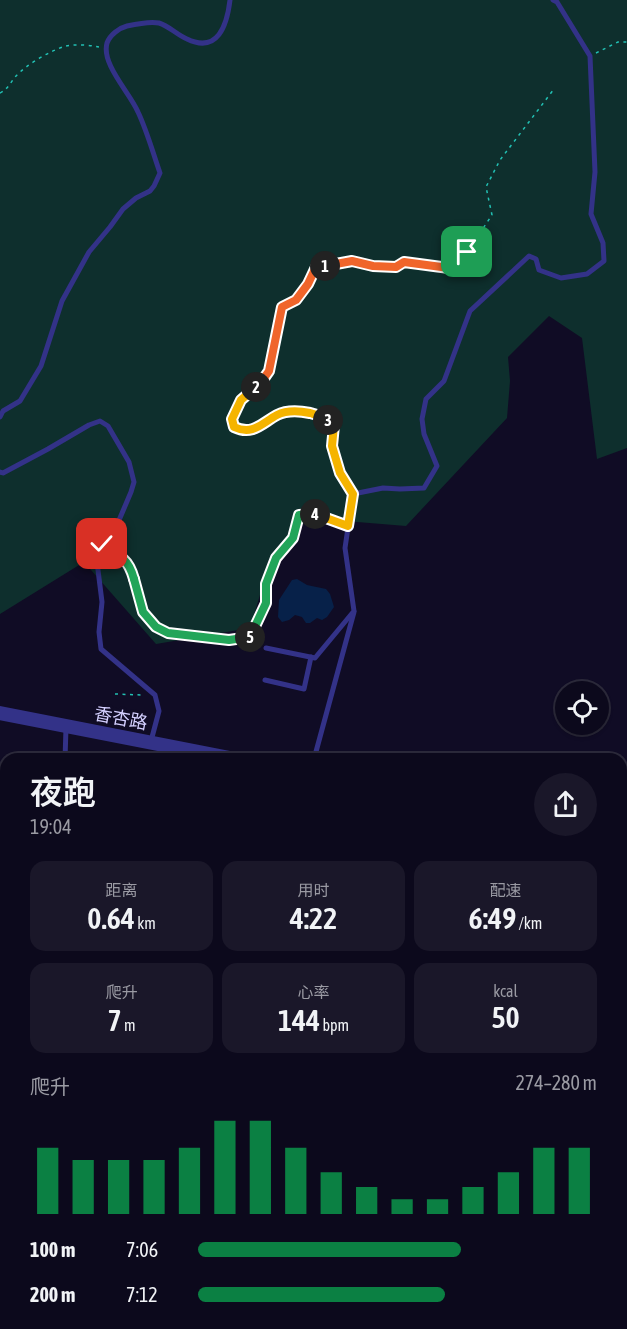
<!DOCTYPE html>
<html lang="zh">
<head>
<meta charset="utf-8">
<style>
	:root { --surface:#0c091c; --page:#1a1729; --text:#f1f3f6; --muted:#9a9aa3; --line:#2c2a3b; --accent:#0b8043 }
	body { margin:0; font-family:"Asap Condensed","Noto Sans SC",sans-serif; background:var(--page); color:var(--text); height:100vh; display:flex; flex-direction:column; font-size:22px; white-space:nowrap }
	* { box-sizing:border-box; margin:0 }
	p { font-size:20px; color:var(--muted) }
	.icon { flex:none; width:33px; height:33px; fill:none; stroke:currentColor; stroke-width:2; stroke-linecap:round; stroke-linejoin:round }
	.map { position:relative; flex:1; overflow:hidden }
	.panel { position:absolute; left:0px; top:753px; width:627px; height:576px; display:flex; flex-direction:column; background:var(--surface); border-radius:18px 18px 0 0; box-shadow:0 2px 4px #0004,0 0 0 2px var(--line) }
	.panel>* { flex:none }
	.buttons { position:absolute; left:555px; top:681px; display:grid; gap:12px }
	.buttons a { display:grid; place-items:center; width:54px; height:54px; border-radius:50%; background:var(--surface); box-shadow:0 2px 4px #0004,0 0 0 2px var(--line); font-size:30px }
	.pin { position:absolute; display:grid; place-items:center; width:51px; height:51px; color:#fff; margin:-26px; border-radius:12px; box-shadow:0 3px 9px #0006 }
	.km { position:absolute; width:30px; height:30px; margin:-15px; border-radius:50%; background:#222; color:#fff; font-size:16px; line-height:30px; text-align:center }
	.round { display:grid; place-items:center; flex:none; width:63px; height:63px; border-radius:32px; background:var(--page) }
	.summary { display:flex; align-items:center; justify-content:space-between; height:102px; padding:0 30px }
	h1 { font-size:33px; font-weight:600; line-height:45px }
	.metrics { display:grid; grid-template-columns:repeat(3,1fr); gap:9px; height:102px; padding:6px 30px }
	.metrics div { display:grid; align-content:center; border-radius:15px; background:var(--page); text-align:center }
	.metrics b { font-size:30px; font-weight:600 }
	.metrics small { font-size:16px; font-weight:400 }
	.metrics p { font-size:16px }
	.chart { height:168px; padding:12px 30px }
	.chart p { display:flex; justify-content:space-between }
	.chart svg { width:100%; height:108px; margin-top:6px; stroke:var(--accent); stroke-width:6 }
	ul { padding:0 30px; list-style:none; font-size:20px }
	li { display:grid; grid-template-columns:96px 72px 1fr; align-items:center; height:45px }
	li i { height:15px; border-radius:8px; background:var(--accent) }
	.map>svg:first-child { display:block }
	.green { fill:#0e2f2d }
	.water { fill:#072149 }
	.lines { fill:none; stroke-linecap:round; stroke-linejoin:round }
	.path { stroke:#22c0b3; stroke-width:1.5; stroke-dasharray:3 4.5; stroke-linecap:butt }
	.service { stroke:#333288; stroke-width:5 }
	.minor { stroke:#333288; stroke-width:10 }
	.tertiary { stroke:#333288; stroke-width:14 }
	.trunk { stroke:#de51d2; stroke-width:16 }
	.rail { stroke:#00e8fb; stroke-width:3; stroke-dasharray:9 8; stroke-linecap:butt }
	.split-1-casing { stroke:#fff; stroke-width:12 }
	.split-2-casing { stroke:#fff; stroke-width:12 }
	.split-3-casing { stroke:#fff; stroke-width:12 }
	.split-4-casing { stroke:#fff; stroke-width:12 }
	.split-5-casing { stroke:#fff; stroke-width:12 }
	.split-6-casing { stroke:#fff; stroke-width:12 }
	.split-7-casing { stroke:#fff; stroke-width:12 }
	.split-1 { stroke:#f0652b; stroke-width:8 }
	.split-2 { stroke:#f0652b; stroke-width:8 }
	.split-3 { stroke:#f5b400; stroke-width:8 }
	.split-4 { stroke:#f5b400; stroke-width:8 }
	.split-5 { stroke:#22a559; stroke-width:8 }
	.split-6 { stroke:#22a559; stroke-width:8 }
	.split-7 { stroke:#22a559; stroke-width:8 }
	.labels { text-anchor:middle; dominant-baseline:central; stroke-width:6; stroke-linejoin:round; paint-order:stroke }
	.street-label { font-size:18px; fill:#d4d0ff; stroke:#100c25 }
</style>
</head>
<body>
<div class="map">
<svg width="627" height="1329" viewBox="0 0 627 1329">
	<rect width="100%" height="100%" fill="#100c25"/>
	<g class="green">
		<polygon points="0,0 627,0 627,448 597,459 582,338 549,316 508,357 510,381 507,418 406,526 309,518 272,555 250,628 156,644 84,562 0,614"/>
		<polygon points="0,1302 6,1302 6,1323 455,1323 456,1329 0,1329"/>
	</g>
	<g class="water">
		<polygon points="297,579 307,585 326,589 330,594 334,607 327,617 322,620 317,618 310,623 306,623 302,617 295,615 289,620 282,622 278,617 279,600 292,580"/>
		<polygon points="627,1090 627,1163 621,1161 621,1091"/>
		<polygon points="0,1091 6,1091 6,1209 0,1207"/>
		<polygon points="627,1219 627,1277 621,1279 621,1221"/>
		<rect x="0" y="1229" width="6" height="49"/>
	</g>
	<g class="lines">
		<g class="path">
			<polyline points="596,53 618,42 627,42"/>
			<path d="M0,93c8,-4 10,-10 16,-17 10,-11 35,-26 50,-30 10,-2 23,-1 33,1"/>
			<path d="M349,489l-9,-16 -8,-28 2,-20c-4,-3 -7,-7 -11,-9 -12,-6 -34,-7 -46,0 -15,8 -24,20 -43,11l-2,-8 9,-19 21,-18 7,-11 13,-64 14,-7 12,-16 8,-17 37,-6 20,5h23l8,-4 45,6 18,-16 25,-37 -6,-28 14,-27 54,-71"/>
			<polyline points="107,552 123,557 132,571 143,612 156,627 168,633 229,640 249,637 266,603 266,584 276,558 293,538 299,515 315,514 339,523"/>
			<polyline points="115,694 142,695"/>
			<polyline points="0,1075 6,1075"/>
			<polyline points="0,1300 6,1300"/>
			<polyline points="41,1329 42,1323"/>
			<polyline points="109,1329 113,1323"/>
			<polyline points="291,1329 293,1323"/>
		</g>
		<g class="service">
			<path d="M0,417l3,-6 17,-10 21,-35 21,-65 27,-49 21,-25 13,-18 13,-11 14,-7 4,-5 6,-13c-7,-20 -13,-42 -22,-61 -8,-19 -37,-48 -31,-69 3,-8 12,-15 20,-17 9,-2 23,-5 32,-3 10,3 18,12 28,16 31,15 40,-14 43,-39"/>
			<polyline points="0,472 3,473 48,449 89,425 100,421 108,426 129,462 134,482 131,492 114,532 102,544 97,562 102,602 99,632 101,649 155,695 159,711 151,741"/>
			<polyline points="266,648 315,658 354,611 345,548 353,494 383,488 400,489 424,488 437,466 424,434 422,419 426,399 444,381 470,311 529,256 536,259 539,270 561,278 587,274 604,261 603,243 591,214 595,172 590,56 557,2 553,0"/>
			<polyline points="265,680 304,689 311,657"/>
			<polyline points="65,759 66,728"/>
			<polyline points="314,759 354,612"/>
		</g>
		<g class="minor">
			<polyline points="621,1053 627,1053"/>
			<polyline points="0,1057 6,1057"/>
		</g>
		<g class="tertiary">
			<polyline points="0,713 235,759"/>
			<polyline points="621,801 627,800"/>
		</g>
		<g class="trunk">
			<polyline points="621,1313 627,1311"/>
			<polyline points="568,1329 588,1323"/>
		</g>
		<polyline class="rail" points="619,1329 627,1326"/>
	</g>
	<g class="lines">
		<defs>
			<polyline id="split-1" points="325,266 352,261 373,266 396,267 404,262 449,268 467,252"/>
			<polyline id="split-2" points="256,387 262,381 269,371 282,307 296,300 308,284 316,267 325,266"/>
			<path id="split-3" d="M256,387l-15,13 -9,19 2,8c19,9 28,-4 43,-12 10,-5 23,-4 33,-2 7,2 12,3 18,7"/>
			<polyline id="split-4" points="315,514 348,526 353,494 340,473 332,446 334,425 328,420"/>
			<polyline id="split-5" points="250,637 266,603 266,584 276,558 293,538 299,515 315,514"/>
			<polyline id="split-6" points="134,579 143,612 156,627 168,633 229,640 250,637"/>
			<path id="split-7" d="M102,544l-1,5c19,7 27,8 33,30"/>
		</defs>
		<use href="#split-1" class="split-1-casing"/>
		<use href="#split-2" class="split-2-casing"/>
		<use href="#split-3" class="split-3-casing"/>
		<use href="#split-4" class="split-4-casing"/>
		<use href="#split-5" class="split-5-casing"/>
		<use href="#split-6" class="split-6-casing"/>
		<use href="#split-7" class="split-7-casing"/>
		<use href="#split-1" class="split-1"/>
		<use href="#split-2" class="split-2"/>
		<use href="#split-3" class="split-3"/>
		<use href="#split-4" class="split-4"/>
		<use href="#split-5" class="split-5"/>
		<use href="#split-6" class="split-6"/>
		<use href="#split-7" class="split-7"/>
	</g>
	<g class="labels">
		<g class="street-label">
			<text transform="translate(121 718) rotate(11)">香杏路</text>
		</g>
	</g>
</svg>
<div class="buttons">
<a><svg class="icon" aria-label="locate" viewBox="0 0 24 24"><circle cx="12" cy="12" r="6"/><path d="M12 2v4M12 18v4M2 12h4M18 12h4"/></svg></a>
</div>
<div class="pin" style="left:467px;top:252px;background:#1e9e55"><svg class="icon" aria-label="arrive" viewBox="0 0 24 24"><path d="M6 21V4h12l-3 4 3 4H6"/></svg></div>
<div class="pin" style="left:102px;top:544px;background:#d93025"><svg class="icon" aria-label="check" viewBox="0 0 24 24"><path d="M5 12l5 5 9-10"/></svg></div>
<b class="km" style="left:325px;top:266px">1</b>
<b class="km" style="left:256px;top:387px">2</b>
<b class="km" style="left:328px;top:420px">3</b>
<b class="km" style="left:315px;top:514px">4</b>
<b class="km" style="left:250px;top:637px">5</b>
<section class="panel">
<div class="summary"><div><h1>夜跑</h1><p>19:04</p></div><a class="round"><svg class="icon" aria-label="share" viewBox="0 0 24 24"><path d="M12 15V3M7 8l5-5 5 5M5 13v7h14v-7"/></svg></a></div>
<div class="metrics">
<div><p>距离</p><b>0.64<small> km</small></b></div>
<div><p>用时</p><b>4:22</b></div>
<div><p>配速</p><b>6:49<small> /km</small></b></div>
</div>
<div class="metrics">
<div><p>爬升</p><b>7<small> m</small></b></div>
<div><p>心率</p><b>144<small> bpm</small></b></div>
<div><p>kcal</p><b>50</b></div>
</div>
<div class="chart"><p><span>爬升</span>274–280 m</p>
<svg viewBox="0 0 160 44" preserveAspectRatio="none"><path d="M5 44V17M15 44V22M25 44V22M35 44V22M45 44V17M55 44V6M65 44V6M75 44V17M85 44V27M95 44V33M105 44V38M115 44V38M125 44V33M135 44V27M145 44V17M155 44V17"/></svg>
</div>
<ul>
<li><b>100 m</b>7:06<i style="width:66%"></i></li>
<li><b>200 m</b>7:12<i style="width:62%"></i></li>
</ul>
</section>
</div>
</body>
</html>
